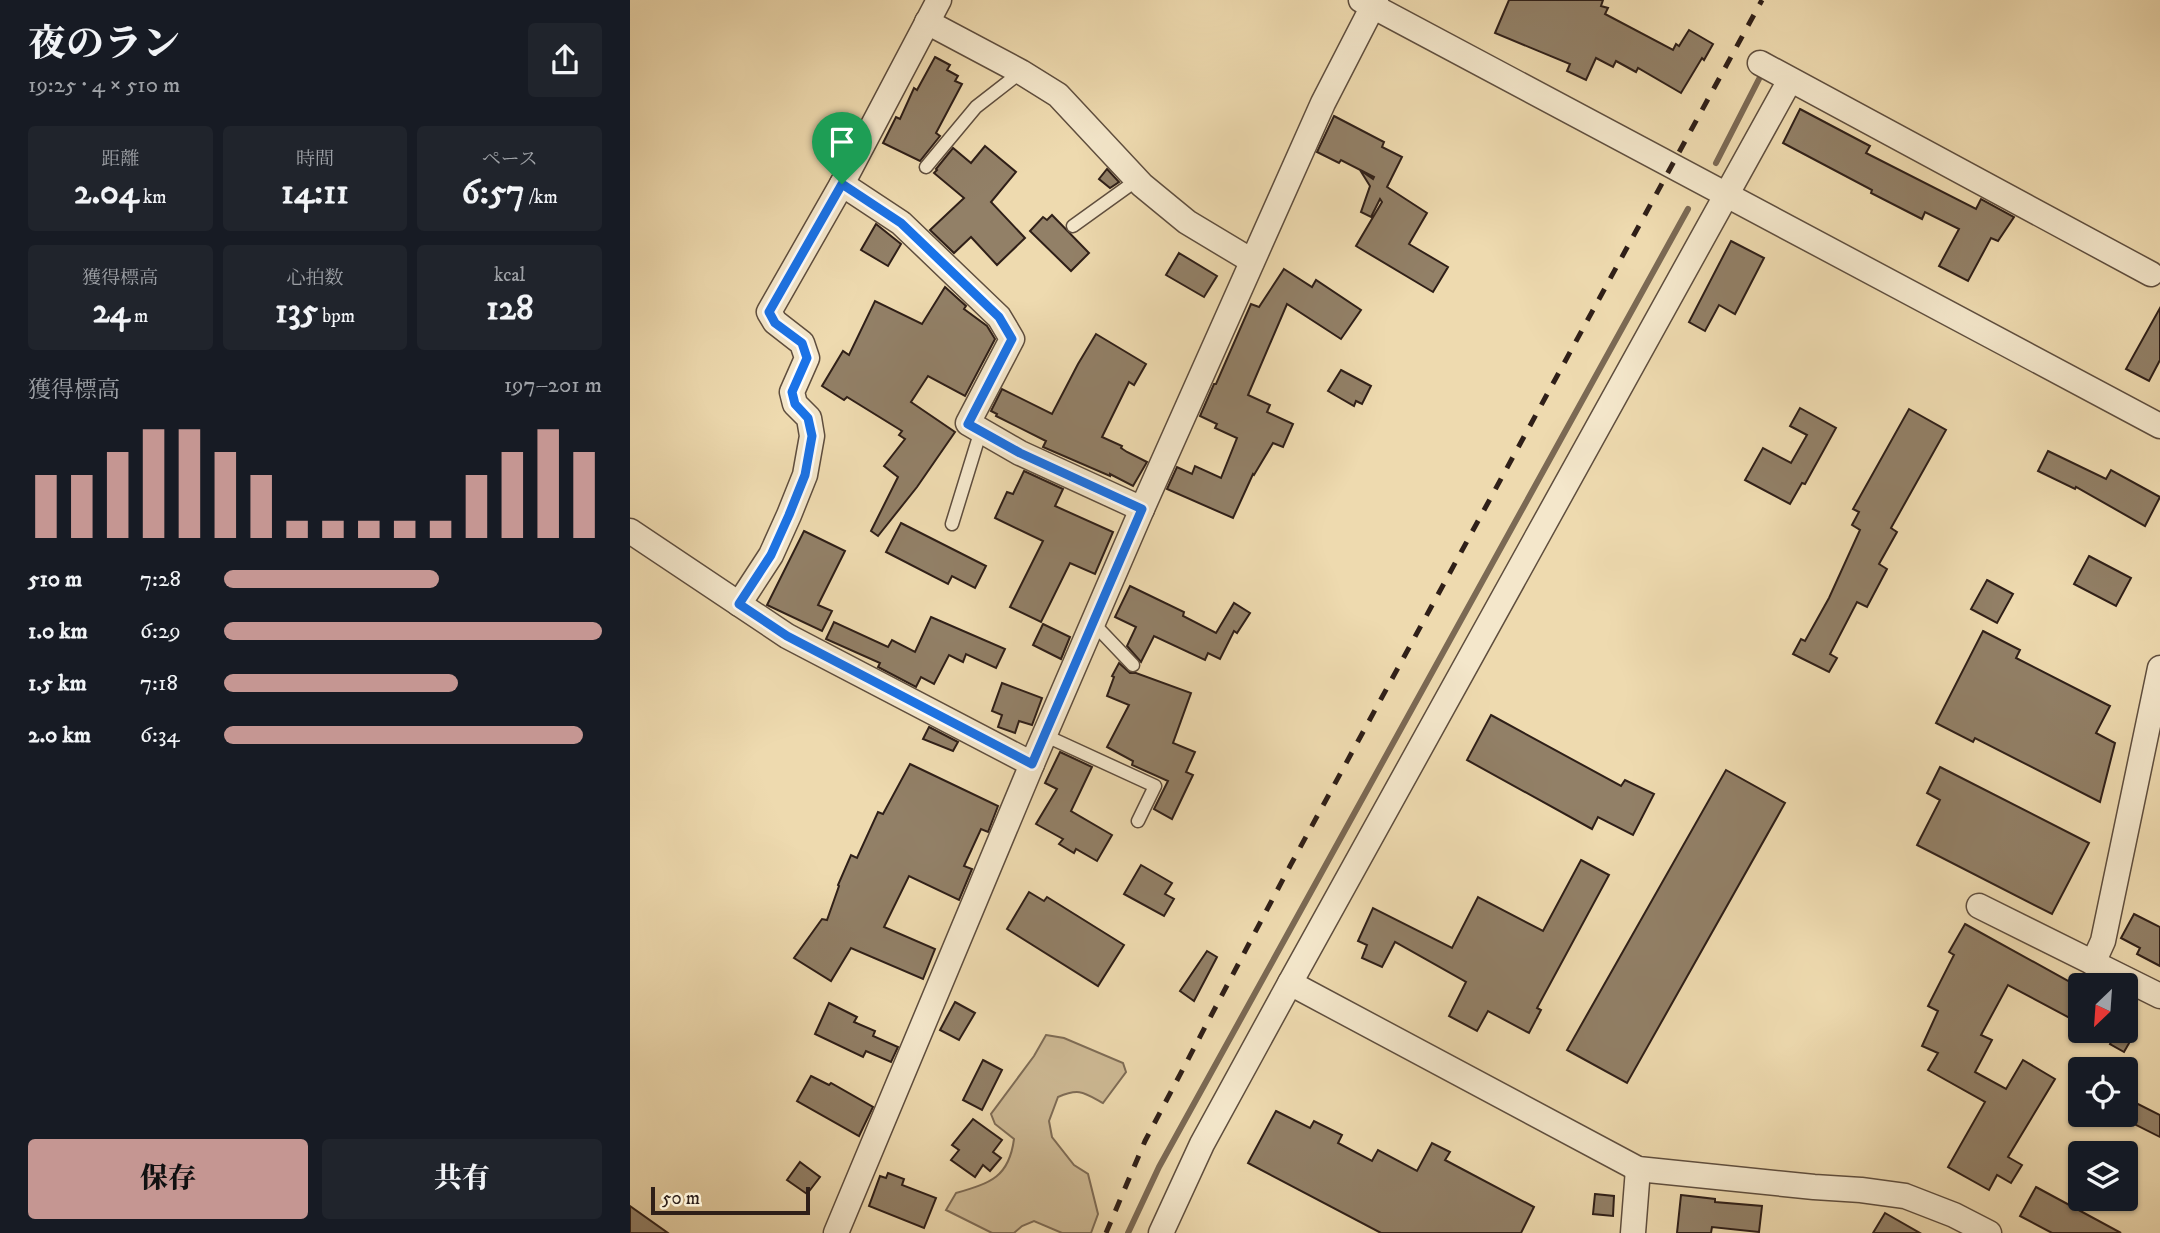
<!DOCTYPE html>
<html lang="ja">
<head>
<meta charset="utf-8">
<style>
	:root { --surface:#171b24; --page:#20242c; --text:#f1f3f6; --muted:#9ea1a6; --accent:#c59692 }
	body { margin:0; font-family:"IM FELL DW Pica","Noto Serif JP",serif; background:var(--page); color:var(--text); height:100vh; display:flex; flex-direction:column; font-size:26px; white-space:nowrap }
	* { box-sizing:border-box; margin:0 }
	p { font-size:23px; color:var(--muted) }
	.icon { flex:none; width:38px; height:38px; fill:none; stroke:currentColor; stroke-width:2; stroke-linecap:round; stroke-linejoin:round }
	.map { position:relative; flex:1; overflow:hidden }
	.drawer { display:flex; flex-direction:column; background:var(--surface); width:630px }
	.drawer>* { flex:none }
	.needle { width:46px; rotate:205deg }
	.fabs { position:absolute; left:1438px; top:973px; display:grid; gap:14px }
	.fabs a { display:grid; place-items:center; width:70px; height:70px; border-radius:7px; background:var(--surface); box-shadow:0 2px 5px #0004; font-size:35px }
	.scale { position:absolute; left:21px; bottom:18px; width:159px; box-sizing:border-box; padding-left:7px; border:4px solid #2f1f18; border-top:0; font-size:19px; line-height:24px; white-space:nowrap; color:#2f1f18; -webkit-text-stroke:5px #f4e7cb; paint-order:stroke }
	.pin { position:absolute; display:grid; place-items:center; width:60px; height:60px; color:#fff; margin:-72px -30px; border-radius:50% 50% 50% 0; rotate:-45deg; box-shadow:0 0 7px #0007 }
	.pin .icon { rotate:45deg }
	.round { display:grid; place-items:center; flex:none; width:74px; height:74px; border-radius:7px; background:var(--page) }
	.head { display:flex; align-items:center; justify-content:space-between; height:119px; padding:0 28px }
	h1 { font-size:38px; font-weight:800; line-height:52px }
	.figures { display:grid; grid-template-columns:repeat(3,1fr); gap:10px; height:119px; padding:7px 28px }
	.figures div { display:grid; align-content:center; border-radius:7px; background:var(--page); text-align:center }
	.figures b { font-size:35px; font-weight:800 }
	.figures small { font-size:19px; font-weight:400 }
	.figures p { font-size:19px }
	.chart { height:196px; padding:14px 28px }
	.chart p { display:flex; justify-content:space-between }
	.chart svg { width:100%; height:126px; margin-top:7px; stroke:var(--accent); stroke-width:6 }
	.cta { display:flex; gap:14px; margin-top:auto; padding:14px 28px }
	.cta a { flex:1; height:80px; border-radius:7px; background:var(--accent); color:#111; font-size:28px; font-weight:800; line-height:80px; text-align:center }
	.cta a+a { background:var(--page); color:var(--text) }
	ul { padding:0 28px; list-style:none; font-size:23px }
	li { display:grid; grid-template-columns:112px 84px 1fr; align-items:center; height:52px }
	li i { height:18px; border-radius:9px; background:var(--accent) }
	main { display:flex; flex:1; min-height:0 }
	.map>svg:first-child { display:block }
	.green { fill:#ceba95; stroke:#7e6c56; stroke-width:2 }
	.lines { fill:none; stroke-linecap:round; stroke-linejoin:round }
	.stream { stroke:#7b6954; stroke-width:6 }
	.building { fill:#928067; stroke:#2f1f18; stroke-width:2 }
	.lane-casing { stroke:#5f4e3e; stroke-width:15 }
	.street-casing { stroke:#5f4e3e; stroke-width:27 }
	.lane { stroke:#f4e7cb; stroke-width:12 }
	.street { stroke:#f4e7cb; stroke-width:24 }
	.rail { stroke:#2f1f18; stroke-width:5; stroke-dasharray:12 12; stroke-linecap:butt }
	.route-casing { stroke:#fff; stroke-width:14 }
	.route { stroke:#1a73e8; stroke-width:9 }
</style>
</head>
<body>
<main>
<section class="drawer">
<div class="head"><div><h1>夜のラン</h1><p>19:25 · 4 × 510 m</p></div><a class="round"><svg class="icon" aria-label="share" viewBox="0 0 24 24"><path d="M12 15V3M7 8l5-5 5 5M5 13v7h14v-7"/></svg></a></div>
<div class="figures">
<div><p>距離</p><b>2.04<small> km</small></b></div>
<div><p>時間</p><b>14:11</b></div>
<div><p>ペース</p><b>6:57<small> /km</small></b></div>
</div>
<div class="figures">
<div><p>獲得標高</p><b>24<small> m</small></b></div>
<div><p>心拍数</p><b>135<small> bpm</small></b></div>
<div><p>kcal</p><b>128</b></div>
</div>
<div class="chart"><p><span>獲得標高</span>197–201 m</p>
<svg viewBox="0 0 160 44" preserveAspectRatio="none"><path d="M5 44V22M15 44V22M25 44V14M35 44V6M45 44V6M55 44V14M65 44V22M75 44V38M85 44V38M95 44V38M105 44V38M115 44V38M125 44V22M135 44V14M145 44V6M155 44V14"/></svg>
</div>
<ul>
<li><b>510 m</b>7:28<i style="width:57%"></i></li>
<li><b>1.0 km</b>6:29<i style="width:100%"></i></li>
<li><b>1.5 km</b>7:18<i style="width:62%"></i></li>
<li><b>2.0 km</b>6:34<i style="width:95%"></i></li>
</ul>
<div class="cta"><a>保存</a><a>共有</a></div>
</section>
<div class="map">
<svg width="1530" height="1233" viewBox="0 0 1530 1233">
	<rect width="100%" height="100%" fill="#eedaaf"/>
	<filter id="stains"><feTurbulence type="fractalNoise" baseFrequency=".00286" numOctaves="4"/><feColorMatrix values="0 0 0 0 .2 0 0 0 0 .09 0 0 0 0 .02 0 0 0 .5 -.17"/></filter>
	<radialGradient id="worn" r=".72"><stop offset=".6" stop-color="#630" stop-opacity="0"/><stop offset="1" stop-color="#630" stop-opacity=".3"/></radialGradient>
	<path class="green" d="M416,1035l18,3 59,25 3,9 -23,31c-20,-11 -24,-15 -45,-6l-9,24 3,16 22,28 14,9 10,40 -7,19h-29l-28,-12 -12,5 -8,7h-22l-46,-23 10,-17c35,-10 53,-16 58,-54l-19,-15 -4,-10 43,-58z"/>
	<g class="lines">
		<g class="stream">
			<polyline points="1086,163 1129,79"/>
			<polyline points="498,1233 529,1167 1058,209"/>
		</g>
	</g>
	<g class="building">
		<polygon points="879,0 973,0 971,6 978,8 975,14 1043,50 1046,44 1049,46 1059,30 1083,44 1074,60 1072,58 1051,93 1008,68 1006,72 986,61 983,67 966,58 956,80 937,71 940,64 865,33"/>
		<polygon points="305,57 320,65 317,70 328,76 325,81 332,84 306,133 310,136 290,161 253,143 266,117 270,119 284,88 287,90"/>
		<polygon points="1170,109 1240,146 1236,153 1346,209 1351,199 1384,217 1368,241 1361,238 1338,281 1309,266 1329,229 1295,212 1292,219 1241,193 1242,190 1153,143"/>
		<polygon points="704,116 754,142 752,147 772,157 757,187 797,213 779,244 818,267 803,292 726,246 752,202 750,199 741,217 731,212 740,186 730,170 743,179 744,177 711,160 709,163 687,152"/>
		<polygon points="355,146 386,172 361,202 395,238 367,265 341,237 324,253 300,230 334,198 304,173 307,170 306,169 323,148 341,163"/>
		<polygon points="477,169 489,182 480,188 469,179"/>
		<polygon points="422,215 459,253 441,271 400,231 413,217 417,220"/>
		<polygon points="246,224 271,244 258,266 231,250"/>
		<polygon points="1101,241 1134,258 1105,314 1089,305 1075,331 1059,322"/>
		<polygon points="549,253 587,276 574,297 536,275"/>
		<polygon points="654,269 682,287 686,280 731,310 711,339 657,304 618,395 640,405 637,412 663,424 653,447 643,443 624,475 623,474 603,518 537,489 547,467 562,474 565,466 591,478 607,438 585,428 587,424 570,416 584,384 586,384 621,304 629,307"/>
		<polygon points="315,287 336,306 334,309 357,326 365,339 335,396 298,376 281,402 325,432 287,487 248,536 241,531 268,477 254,466 275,439 269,435 272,431 217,397 214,400 192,386 213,351 219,355 245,301 292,324"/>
		<polygon points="1530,308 1530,360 1519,381 1496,369"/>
		<polygon points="466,334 516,364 504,385 499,382 472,437 492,446 491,448 497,452 517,462 503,486 480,474 480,476 413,447 416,441 366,416 367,414 361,411 372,389 422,414 448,364"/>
		<polygon points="711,370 741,386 732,404 726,401 724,406 698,391"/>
		<polygon points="1170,408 1206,428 1175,484 1172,483 1160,504 1115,480 1133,448 1161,463 1177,435 1160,426"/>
		<polygon points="1279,409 1316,430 1261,528 1267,532 1249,564 1257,569 1237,607 1227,602 1200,654 1207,658 1199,672 1163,654 1171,639 1175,641 1199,598 1230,530 1222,525 1229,512 1223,509"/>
		<polygon points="1418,451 1476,479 1481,470 1530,497 1515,526 1446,487 1445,489 1408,471"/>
		<polygon points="394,471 433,489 425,506 483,532 465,574 440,563 411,622 380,607 413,541 365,518 377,492 383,494"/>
		<polygon points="271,523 356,566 345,588 322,576 318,584 256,552"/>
		<polygon points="174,531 215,551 188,605 202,611 192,631 137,605"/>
		<polygon points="1459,556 1501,578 1486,606 1444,584"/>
		<polygon points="1357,580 1383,594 1367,623 1341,609"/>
		<polygon points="500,586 554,612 553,616 586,633 604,603 620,613 607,633 604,631 590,659 578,653 575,660 524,636 511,662 497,646 506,627 485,617"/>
		<polygon points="301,617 375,649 366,668 336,654 333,662 319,655 304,684 291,677 286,687 248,667 250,663 196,639 204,622 258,647 262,640 285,652"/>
		<polygon points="413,624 440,637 431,659 403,645"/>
		<polygon points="1353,631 1390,650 1386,658 1480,706 1466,733 1485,743 1470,802 1345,738 1343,742 1306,723"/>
		<polygon points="489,663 500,673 506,673 561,693 543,743 565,752 556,772 563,775 542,819 524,809 538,781 502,765 503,761 477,747 499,705 477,696 484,677 482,676"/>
		<polygon points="372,683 412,698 402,725 389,721 385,733 368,727 372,715 362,711"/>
		<polygon points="861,715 991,786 995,780 1024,794 1003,835 968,817 962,829 837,760"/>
		<polygon points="299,727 328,742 323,751 293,739"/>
		<polygon points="430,752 462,767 441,811 482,835 467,861 446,849 444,853 429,844 433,839 406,824 427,789 415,783"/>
		<polygon points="280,764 368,806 358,832 351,829 334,866 342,869 329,900 279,876 254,927 305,949 293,979 221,948 201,981 164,958 192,919 197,920 209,886 208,885 221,855 227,858 248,812 253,814"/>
		<polygon points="1310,767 1459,843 1422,914 1287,845 1310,800 1297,793"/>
		<polygon points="1096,770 1155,803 997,1083 937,1050"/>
		<polygon points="951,860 979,875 907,1008 911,1010 899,1033 858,1011 847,1031 819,1016 836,982 765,942 752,967 732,958 737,945 728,941 743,908 822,948 848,897 913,931"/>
		<polygon points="511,865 542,883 535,894 544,899 534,916 494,894"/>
		<polygon points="399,892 414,901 417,897 494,945 468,986 377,929"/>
		<polygon points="1504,914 1530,927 1530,966 1507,954 1510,948 1491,938"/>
		<polygon points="1335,924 1451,988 1451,1024 1378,985 1351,1035 1362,1040 1345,1072 1376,1089 1393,1060 1425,1079 1378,1157 1392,1165 1381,1183 1367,1175 1359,1190 1318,1167 1355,1102 1298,1070 1308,1053 1292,1046 1308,1011 1298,1006 1324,955 1319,952"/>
		<polygon points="577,951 587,957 564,1001 550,991"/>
		<polygon points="325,1002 345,1013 329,1040 310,1030"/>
		<polygon points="199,1003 227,1017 224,1022 245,1031 243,1036 268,1047 261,1062 236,1051 233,1057 185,1034"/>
		<polygon points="1487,1031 1506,1031 1494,1052 1480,1044"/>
		<polygon points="353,1060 372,1070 352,1110 333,1100"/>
		<polygon points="181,1076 199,1085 201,1083 243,1107 229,1136 167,1101"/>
		<polygon points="1496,1098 1530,1115 1530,1137 1496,1120"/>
		<polygon points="646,1111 680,1128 684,1121 712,1135 708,1143 742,1161 748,1150 787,1171 802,1143 820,1152 815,1160 904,1207 891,1233 751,1233 618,1163"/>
		<polygon points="343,1119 372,1140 363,1152 371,1158 360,1171 353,1165 345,1177 321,1160 329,1150 322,1145"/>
		<polygon points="170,1162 190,1177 177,1194 157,1180"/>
		<polygon points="258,1173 274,1179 272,1185 306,1198 294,1228 239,1206 250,1176 256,1178"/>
		<polygon points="1406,1187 1491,1233 1422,1233 1390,1216"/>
		<polygon points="965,1194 984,1196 983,1216 963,1214"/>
		<polygon points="1051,1195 1085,1199 1085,1202 1132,1206 1129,1232 1082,1227 1081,1233 1047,1233"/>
		<polygon points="0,1206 38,1233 0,1233"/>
		<polygon points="1255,1213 1290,1233 1243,1233"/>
	</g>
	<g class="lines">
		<defs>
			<g id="lane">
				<polyline points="296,167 346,107 391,72"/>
				<polyline points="443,226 507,180"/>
				<polyline points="322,524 351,430"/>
				<polyline points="463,623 503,665"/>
				<polyline points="414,735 525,786 508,821"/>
			</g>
			<g id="street">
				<polyline points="731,0 1530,426"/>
				<polyline points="297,22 391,72 428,95 512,185 557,222 622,261"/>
				<polyline points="1130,63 1521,274"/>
				<polyline points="212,184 271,223 369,317 382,339 338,423 390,453 512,509"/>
				<polyline points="0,531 157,636 402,764"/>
				<polyline points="109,604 141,555 159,515 175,475 182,436 179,418 165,404 162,392 177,358 172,343 145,322 139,312 212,184 309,0"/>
				<polyline points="1349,906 1530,996"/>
				<polyline points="1463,963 1473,941 1530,668"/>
				<polyline points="660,983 1008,1169 1184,1187 1231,1190 1275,1196 1324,1215 1359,1233"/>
				<polyline points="206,1233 402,764 512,509 693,103 746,0"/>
				<polyline points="531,1233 572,1144 660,983 1160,80"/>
				<polyline points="1003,1233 1008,1169"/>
			</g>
		</defs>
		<use href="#lane" class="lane-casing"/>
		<use href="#street" class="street-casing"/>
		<use href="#lane" class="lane"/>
		<use href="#street" class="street"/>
		<polyline class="rail" points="476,1233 515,1141 660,866 1132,0"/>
	</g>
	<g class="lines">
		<defs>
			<polygon id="route" points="212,184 271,223 369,317 382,339 338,424 390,453 512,509 402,764 157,636 109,604 141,555 159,515 175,475 182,436 178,418 165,404 162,392 177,358 172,343 145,323 139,312"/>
		</defs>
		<use href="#route" class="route-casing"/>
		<use href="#route" class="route"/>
	</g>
	<rect width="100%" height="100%" filter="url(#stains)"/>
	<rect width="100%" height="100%" fill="url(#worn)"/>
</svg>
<div class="fabs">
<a><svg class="needle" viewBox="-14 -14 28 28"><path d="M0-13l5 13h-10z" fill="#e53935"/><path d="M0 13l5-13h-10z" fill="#9ea1a6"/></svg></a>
<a><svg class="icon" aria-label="locate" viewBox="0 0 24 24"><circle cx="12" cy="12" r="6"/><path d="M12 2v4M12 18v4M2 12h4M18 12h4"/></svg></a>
<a><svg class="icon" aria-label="layers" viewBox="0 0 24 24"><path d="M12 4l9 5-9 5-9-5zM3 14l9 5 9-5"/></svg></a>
</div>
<div class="scale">50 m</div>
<div class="pin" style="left:212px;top:184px;background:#1e9e55"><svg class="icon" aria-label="arrive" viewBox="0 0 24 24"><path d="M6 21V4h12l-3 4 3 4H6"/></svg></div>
</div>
</main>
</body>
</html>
